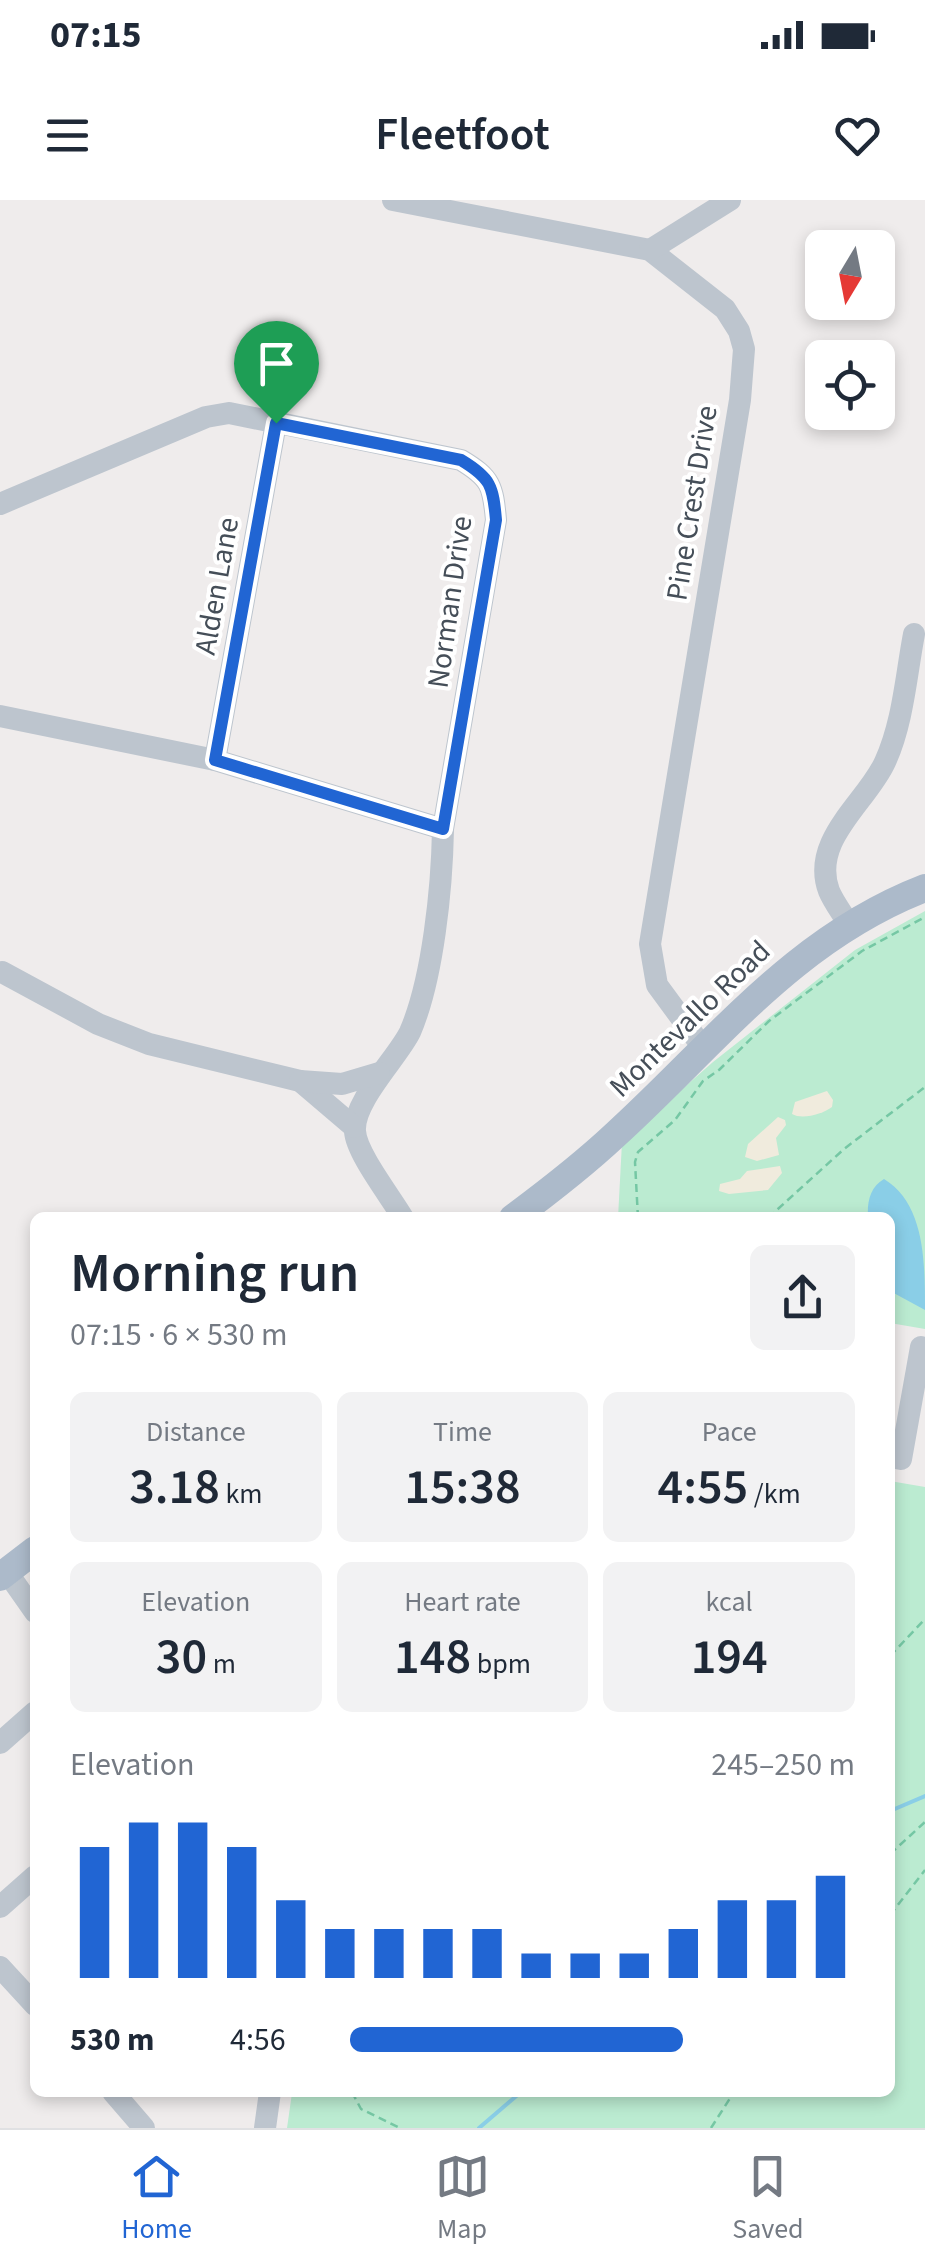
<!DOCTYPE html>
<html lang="en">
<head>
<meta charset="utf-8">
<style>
	:root { --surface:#fff; --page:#f2f2f3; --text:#1f2937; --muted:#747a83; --line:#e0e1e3; --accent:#2165d3 }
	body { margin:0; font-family:"Source Sans 3",sans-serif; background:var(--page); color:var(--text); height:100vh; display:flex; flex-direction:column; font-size:38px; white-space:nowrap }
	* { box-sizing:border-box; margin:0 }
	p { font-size:32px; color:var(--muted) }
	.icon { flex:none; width:55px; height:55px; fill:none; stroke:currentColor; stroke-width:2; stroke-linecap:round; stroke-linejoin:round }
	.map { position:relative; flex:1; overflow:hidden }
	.panel { position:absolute; left:30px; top:1012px; width:865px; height:885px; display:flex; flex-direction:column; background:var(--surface); border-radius:15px; box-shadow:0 5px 15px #0003 }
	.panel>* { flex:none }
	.needle { width:65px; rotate:190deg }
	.tools { position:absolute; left:805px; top:30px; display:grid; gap:20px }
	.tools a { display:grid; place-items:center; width:90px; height:90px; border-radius:15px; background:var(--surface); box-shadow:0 5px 15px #0003; font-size:50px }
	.pin { position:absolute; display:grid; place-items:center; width:85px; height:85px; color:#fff; margin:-102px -42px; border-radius:50% 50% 50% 0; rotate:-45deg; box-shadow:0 0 10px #0007 }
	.pin .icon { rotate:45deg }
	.round { display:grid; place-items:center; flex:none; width:105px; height:105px; border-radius:15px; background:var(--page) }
	.summary { display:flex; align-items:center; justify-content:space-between; height:170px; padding:0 40px }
	h1 { font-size:55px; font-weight:600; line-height:75px }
	.figures { display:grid; grid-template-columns:repeat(3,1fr); gap:15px; height:170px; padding:10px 40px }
	.figures div { display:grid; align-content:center; border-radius:15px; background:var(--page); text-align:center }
	.figures b { font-size:50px; font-weight:600 }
	.figures small { font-size:28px; font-weight:400 }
	.figures p { font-size:28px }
	.chart { height:280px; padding:20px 40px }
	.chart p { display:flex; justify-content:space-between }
	.chart svg { width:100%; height:180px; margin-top:10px; stroke:var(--accent); stroke-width:6 }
	ul { padding:0 40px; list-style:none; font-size:32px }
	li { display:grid; grid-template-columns:160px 120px 1fr; align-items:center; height:75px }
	li i { height:25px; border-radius:12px; background:var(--accent) }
	.status { display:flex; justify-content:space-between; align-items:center; height:70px; padding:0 50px; background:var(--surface); direction:ltr }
	.status svg { height:28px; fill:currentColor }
	header { display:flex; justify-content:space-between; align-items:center; height:130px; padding:0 40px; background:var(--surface); font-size:45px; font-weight:600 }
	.menu { display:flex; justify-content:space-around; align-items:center; height:140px; border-top:2px solid var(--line); background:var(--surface); font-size:28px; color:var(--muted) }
	.menu a { display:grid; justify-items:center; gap:5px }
	.menu .on { color:var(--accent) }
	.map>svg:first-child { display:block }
	.green { fill:#bbebd1 }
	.sand { fill:#f0ebdd }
	.water { fill:#8acee7 }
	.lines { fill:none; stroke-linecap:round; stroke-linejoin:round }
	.stream { stroke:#8acee7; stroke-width:4 }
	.path { stroke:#75c7a4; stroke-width:2.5; stroke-dasharray:8 5; stroke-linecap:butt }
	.minor { stroke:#bdc5ce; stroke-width:22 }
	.major { stroke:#acbaca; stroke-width:28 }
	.route-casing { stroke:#fff; stroke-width:20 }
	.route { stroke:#2165d3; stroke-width:12 }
	.labels { text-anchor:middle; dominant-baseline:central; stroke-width:8; stroke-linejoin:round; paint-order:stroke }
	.street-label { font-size:30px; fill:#454e58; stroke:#fff }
</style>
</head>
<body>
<div class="status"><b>07:15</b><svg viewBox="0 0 49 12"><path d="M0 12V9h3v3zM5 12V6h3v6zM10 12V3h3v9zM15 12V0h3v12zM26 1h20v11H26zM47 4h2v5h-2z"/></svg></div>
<header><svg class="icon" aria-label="menu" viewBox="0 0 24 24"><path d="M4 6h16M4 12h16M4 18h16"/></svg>Fleetfoot<svg class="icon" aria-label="heart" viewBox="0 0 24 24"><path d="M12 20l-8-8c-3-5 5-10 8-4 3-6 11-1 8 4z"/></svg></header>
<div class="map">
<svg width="925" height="1928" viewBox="0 0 925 1928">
	<rect width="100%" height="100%" fill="#efecec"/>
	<g class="green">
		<polygon points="925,711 925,1129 890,1123 890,1018 618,1018 622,942 713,862 855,750"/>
		<polygon points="890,1281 925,1287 925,1928 287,1928 292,1893 890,1892"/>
	</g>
	<g class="sand">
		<path d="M827,891l6,9 -1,7c-9,7 -30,13 -40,7l3,-12z"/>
		<polygon points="778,917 785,920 786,925 776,938 779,955 757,961 745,957 748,944"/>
		<polygon points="780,966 782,973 768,990 729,994 719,991 720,984 740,979 747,971"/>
	</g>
	<path class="water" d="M884,979c41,25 41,83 41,131l-35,-19v-73l-22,-1c-1,-15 2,-30 16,-38z"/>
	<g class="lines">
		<g class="stream">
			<polyline points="890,1611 925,1596"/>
			<polyline points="479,1928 521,1892"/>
		</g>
		<g class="path">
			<polyline points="638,1018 635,962 638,952 675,920 703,881 719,870 769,821 862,751 925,717"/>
			<polyline points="768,1018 844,949 925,887"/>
			<polyline points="890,1456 925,1419"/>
			<polyline points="890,1654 925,1622"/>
			<polyline points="890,1715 925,1670"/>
			<polyline points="352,1892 361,1909 400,1928"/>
			<polyline points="711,1928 734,1892"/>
		</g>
		<g class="minor">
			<polyline points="393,0 650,50 725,109 739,131 744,149 740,200 650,744 657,785 704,849"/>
			<polyline points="650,50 730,0"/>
			<path d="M0,304l206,-87 23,-4 232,47c30,18 32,26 35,60l-53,309c-1,58 -10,150 -33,203 -12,25 -57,69 -55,99 1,22 36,66 48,87"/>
			<polyline points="0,516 215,560 443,629"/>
			<polyline points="215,560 276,223"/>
			<path d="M849,725c-6,-11 -15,-22 -20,-34 -19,-51 38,-89 56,-129 18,-39 21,-86 29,-128"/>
			<polyline points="2,772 98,824 149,844 300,881 354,927"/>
			<polyline points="300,881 342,884 379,873"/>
			<polyline points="890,1257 901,1259 921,1147"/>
			<polyline points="7,1372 35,1412"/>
			<polyline points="0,1543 35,1512"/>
			<polyline points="0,1707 35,1676"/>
			<polyline points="0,1767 35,1805"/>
			<polyline points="113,1892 144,1928"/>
			<polyline points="265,1928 270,1892"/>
		</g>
		<g class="major">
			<path d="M513,1018c35,-26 70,-53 102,-83 101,-92 178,-196 310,-247"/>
			<polyline points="0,1377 35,1350"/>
		</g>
	</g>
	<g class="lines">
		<defs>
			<path id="route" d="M276,223l185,37c30,18 32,26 35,60l-53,309 -228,-69z"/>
		</defs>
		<use href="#route" class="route-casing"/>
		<use href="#route" class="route"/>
	</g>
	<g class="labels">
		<g class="street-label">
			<text transform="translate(692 303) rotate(-81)">Pine Crest Drive</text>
			<text transform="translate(217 386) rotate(-80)">Alden Lane</text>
			<text transform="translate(450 402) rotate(-82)">Norman Drive</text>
			<text transform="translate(690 819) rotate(-44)">Montevallo Road</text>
		</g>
	</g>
</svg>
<div class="tools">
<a><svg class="needle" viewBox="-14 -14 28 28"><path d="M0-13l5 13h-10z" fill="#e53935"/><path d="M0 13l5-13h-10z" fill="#747a83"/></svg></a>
<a><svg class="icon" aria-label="locate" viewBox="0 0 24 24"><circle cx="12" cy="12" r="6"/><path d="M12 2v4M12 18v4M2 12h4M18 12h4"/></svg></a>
</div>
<div class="pin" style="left:276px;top:223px;background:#1e9e55"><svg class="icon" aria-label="arrive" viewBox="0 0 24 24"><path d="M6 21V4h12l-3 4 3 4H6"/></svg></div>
<section class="panel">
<div class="summary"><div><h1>Morning run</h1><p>07:15 · 6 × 530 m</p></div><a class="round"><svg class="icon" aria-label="share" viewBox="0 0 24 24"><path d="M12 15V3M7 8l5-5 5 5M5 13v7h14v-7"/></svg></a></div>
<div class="figures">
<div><p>Distance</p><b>3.18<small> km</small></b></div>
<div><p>Time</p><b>15:38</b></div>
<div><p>Pace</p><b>4:55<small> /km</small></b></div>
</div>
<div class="figures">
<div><p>Elevation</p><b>30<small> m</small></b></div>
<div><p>Heart rate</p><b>148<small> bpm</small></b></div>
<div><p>kcal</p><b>194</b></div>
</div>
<div class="chart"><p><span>Elevation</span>245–250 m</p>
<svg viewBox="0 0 160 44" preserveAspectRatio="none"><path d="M5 44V12M15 44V6M25 44V6M35 44V12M45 44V25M55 44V32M65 44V32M75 44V32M85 44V32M95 44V38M105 44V38M115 44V38M125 44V32M135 44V25M145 44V25M155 44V19"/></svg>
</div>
<ul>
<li><b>530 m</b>4:56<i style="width:66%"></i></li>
</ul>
</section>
</div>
<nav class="menu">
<a class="on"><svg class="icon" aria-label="home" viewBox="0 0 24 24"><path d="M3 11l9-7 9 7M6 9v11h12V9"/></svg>Home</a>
<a><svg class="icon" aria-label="map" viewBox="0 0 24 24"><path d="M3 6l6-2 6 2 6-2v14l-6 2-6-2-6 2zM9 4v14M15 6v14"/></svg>Map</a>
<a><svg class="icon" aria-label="saved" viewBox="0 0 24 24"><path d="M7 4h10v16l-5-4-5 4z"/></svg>Saved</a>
</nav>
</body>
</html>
